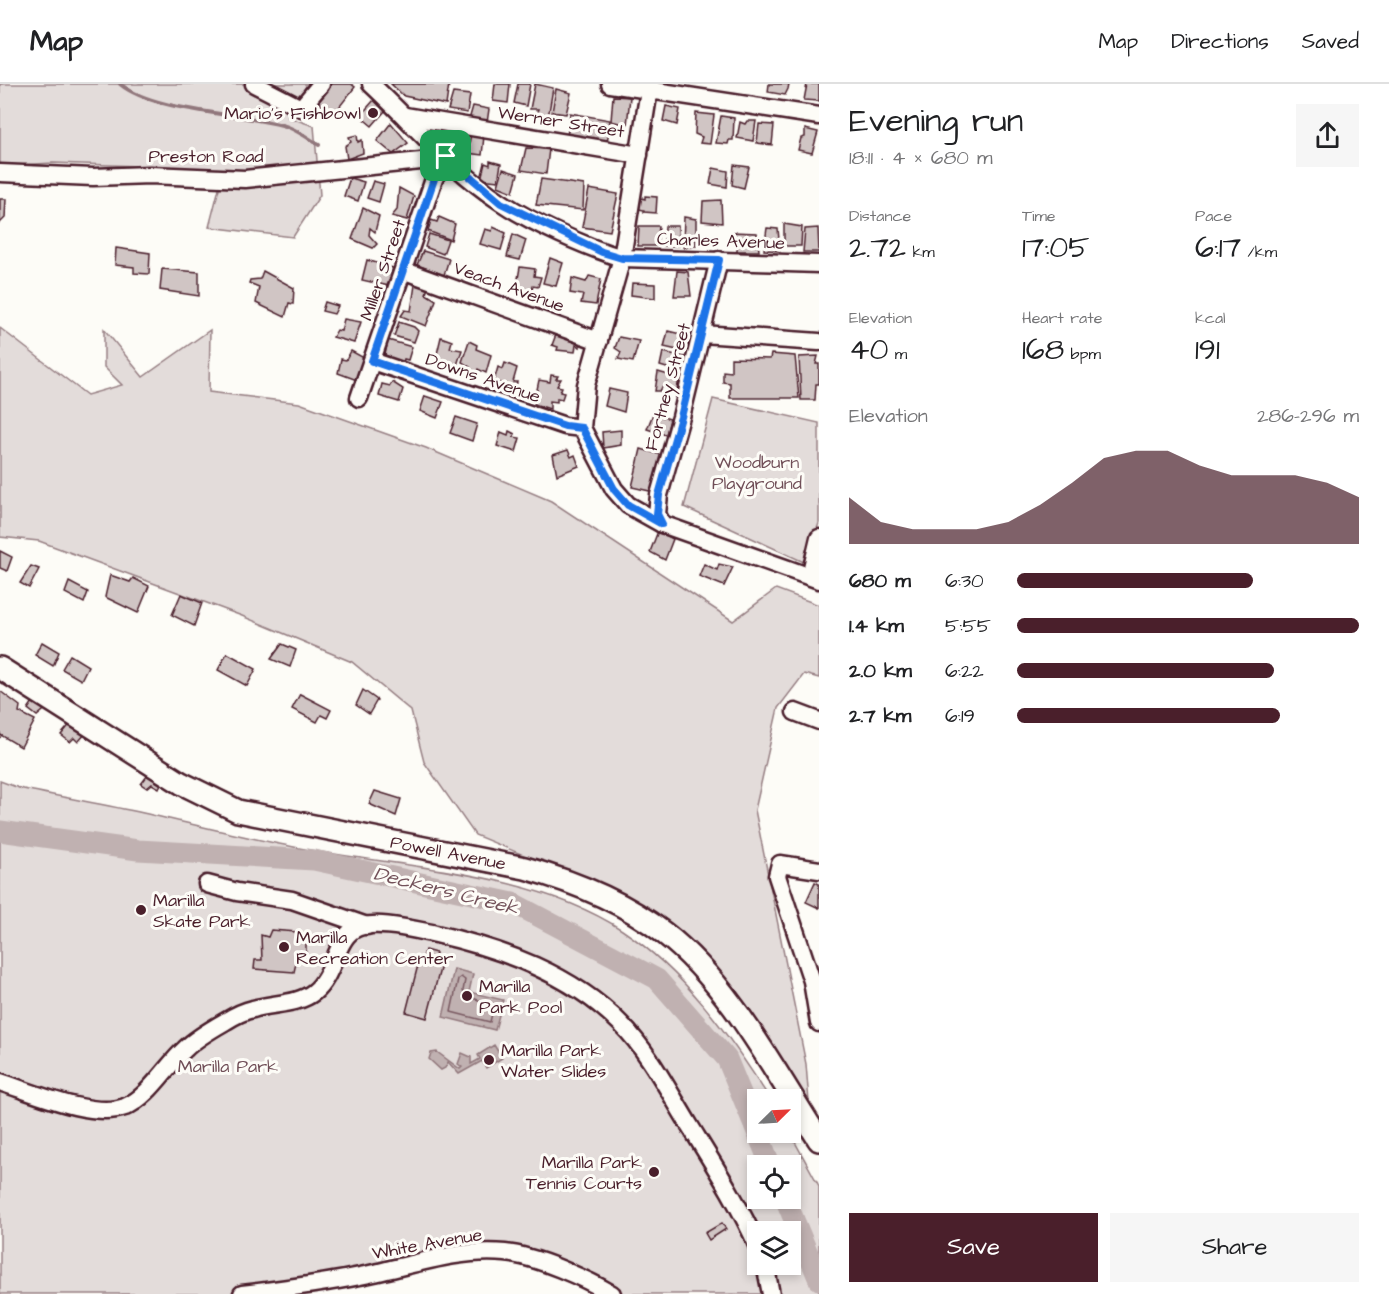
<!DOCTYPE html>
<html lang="en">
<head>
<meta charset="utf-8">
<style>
	:root { --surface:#fff; --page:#f6f6f6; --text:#202124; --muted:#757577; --line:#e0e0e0; --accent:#4a1f2b }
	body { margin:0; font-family:"Architects Daughter",sans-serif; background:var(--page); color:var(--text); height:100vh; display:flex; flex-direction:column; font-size:22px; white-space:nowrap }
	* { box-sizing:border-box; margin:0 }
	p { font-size:20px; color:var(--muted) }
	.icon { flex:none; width:33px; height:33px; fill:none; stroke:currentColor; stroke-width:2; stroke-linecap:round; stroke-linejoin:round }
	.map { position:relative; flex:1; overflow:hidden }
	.side { display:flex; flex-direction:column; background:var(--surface); width:570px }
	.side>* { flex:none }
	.needle { width:39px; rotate:66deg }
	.buttons { position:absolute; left:747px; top:1005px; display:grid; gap:12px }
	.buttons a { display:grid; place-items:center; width:54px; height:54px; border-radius:0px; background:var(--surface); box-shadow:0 3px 9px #0003; font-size:30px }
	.pin { position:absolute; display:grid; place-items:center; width:51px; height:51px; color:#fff; margin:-26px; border-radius:12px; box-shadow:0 3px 9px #0006 }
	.round { display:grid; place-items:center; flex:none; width:63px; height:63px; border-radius:0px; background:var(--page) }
	.overview { display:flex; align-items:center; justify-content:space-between; height:102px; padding:0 30px }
	h1 { font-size:33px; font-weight:600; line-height:45px }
	.metrics { display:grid; grid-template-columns:repeat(3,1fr); gap:9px; height:102px; padding:6px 30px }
	.metrics div { display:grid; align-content:center }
	.metrics b { font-size:30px; font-weight:600 }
	.metrics small { font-size:16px; font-weight:400 }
	.metrics p { font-size:16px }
	.chart { height:168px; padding:12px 30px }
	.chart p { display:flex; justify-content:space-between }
	.chart svg { width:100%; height:108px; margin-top:6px; fill:var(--accent); opacity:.7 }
	.action { display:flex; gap:12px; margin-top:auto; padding:12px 30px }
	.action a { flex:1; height:69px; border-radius:0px; background:var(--accent); color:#fff; font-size:24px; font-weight:600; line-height:69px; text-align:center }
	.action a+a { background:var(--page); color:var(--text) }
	ul { padding:0 30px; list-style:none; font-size:20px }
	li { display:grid; grid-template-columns:96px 72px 1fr; align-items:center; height:45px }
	li i { height:15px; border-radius:8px; background:var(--accent) }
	header { display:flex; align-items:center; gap:36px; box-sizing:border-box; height:84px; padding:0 30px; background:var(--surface); border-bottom:2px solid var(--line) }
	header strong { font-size:28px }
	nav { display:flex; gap:33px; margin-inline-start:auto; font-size:21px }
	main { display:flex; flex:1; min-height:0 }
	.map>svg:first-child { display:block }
	.green { fill:#e3dcda; stroke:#967e82; stroke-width:1.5; fill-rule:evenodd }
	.water { fill:#c0b1b1; stroke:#91777b; stroke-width:1.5 }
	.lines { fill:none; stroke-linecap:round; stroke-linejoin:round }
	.shore { stroke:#795961; stroke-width:1.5 }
	.stream { stroke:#91777b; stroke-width:4 }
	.river { stroke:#c0b1b1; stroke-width:21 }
	.building { fill:#d0c5c4; stroke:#4a1f2b; stroke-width:1.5 }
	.minor-casing { stroke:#4a1f2b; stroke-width:21 }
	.major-casing { stroke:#4a1f2b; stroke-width:26 }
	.minor { stroke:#fdfcf7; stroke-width:16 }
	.major { stroke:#fdfcf7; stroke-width:21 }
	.route-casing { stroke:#fff; stroke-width:12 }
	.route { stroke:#1a73e8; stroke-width:8 }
	.poi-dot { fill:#4a1f2b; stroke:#fdfcf7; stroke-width:2 }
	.labels { text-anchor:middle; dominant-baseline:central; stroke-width:6; stroke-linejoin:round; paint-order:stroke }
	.poi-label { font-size:18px; fill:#4a1f2b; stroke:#fdfcf7; text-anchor:start }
	.street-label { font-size:18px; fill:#4a1f2b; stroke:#fdfcf7 }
	.park-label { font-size:18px; fill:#704e57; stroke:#fdfcf7 }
	.water-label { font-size:20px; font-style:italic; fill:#73525a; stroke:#fdfcf7 }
</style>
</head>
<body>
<header>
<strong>Map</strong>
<nav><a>Map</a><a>Directions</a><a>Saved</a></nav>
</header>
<main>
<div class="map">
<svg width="819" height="1210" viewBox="0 0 819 1210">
	<rect width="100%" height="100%" fill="#fdfcf7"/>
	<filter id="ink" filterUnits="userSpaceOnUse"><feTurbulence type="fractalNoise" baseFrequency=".0167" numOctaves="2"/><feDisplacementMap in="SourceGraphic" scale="12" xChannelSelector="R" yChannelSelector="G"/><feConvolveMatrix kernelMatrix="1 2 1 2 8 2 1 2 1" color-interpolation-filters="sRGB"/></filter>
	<g filter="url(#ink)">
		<g class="green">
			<polygon points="0,0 307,0 288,33 314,42 320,111 293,153 209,143 224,85 53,79 0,82"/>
			<polygon points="0,244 87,311 122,301 104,283 104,245 143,293 210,246 209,308 299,319 426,364 551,417 733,537 776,505 819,521 819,594 804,590 778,624 755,726 806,980 809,1018 746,920 633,816 475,751 424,678 411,627 352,578 242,532 39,457 0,453"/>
			<polygon points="713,315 819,339 819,439 806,479 684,423"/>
			<path d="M0,697l19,7c41,9 83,16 124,25 58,13 115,28 173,38 98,17 221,23 306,79 64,43 107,105 148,169l-12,1v32l32,1 29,53v108h-207l-105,-41 -265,41h-242zM758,1082h32v32h-32zM758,1148h32v32h-32z"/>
		</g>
		<g class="water">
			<polygon points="454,885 473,890 469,908 503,916 495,946 443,933"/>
			<polygon points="494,961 502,974 486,984 482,977 459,990 448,978 445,984 441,986 429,975 431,969 437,968 460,985 462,983 458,980 462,969 471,973 471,980 480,975 478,971"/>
		</g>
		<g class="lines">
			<polygon class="shore" points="461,893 465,896 463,907 466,912 494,921 490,938 451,928 458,895"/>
			<path class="stream" d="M120,0c34,28 119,29 162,41 13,3 26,13 37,20"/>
			<g class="river">
				<polyline points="0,747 138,766 314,776 513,819 657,895 727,975 771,1082"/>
				<polyline points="785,1114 819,1196"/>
			</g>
		</g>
		<g class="building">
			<polygon points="329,0 351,0 355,3 333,31 316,16"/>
			<polygon points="391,0 449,0 446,21 404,12"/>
			<polygon points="495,0 510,0 508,19 493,17"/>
			<polygon points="518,0 530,0 526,22 514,19"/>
			<polygon points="535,0 553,4 548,34 536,31 538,25 530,25"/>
			<polygon points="769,0 789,0 788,5 785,11 768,8"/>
			<polygon points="807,0 819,0 819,17 804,16"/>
			<polygon points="556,5 571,9 566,30 552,28"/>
			<polygon points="453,9 470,11 467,29 448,26"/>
			<polygon points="613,12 630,13 627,41 611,37"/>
			<polygon points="374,16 385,27 372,42 360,32"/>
			<polygon points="473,22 489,25 487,39 469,36"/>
			<polygon points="666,22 680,25 677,41 663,37"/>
			<polygon points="570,29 610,36 607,60 567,53"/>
			<polygon points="696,29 714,31 710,60 700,59 702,53 695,50"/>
			<polygon points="721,32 734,34 733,56 729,56 728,60 716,59"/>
			<polygon points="747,37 756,37 753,57 737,54 740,38 745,40"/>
			<polygon points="391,39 408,59 393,70 377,57"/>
			<polygon points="759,40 774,41 772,61 757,59"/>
			<polygon points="805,45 818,48 812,69 798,66 801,54 805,53"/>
			<polygon points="450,47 468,49 467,60 450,54"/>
			<polygon points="471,50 484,52 482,71 467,69"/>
			<polygon points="357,51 358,58 362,56 363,69 347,75 345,62 351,58 349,53"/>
			<polygon points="526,64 549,65 546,90 521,86"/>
			<polygon points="490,77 501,80 498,97 481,95 485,79 490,81"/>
			<polygon points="734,81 749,83 744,104 732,101"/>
			<polygon points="713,84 728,87 727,103 710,100"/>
			<polygon points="503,85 518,90 513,108 498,102"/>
			<polygon points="350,94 364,98 358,117 344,112"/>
			<polygon points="541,95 584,101 583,126 536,121"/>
			<polygon points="373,97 384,100 379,118 367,114"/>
			<polygon points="399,104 414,112 407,136 392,132 397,126"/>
			<polygon points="589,105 618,110 610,147 582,143"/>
			<polygon points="645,112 657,113 656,129 644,128 644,126 639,125 641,114 645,115"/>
			<polygon points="0,115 6,115 5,134 0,139"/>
			<polygon points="721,116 722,139 702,137 703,117"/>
			<polygon points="363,124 379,132 375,148 370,144 369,151 377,160 373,164 352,155"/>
			<polygon points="439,133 455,140 451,156 428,147 431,136 437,138"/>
			<polygon points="684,133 696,135 696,162 683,163"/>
			<polygon points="784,140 802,143 801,162 784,162"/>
			<polygon points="639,142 659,142 657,162 638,162"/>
			<polygon points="665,142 678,142 679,162 664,162"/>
			<polygon points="493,143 506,149 501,166 480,160 485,145 492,147"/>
			<polygon points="767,144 778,145 780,167 764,166"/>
			<polygon points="818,144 819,168 803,168 805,145"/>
			<polygon points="732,148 757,149 759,167 737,167 737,157 732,158"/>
			<polygon points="429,150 448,156 443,170 425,163"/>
			<polygon points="513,150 526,156 520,176 507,173"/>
			<polygon points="116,164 150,169 149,190 134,189 134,183 115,181"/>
			<polygon points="423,167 449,175 444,191 417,181"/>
			<polygon points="550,174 563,179 556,202 543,199"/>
			<polygon points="367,176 393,184 389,202 362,196"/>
			<polygon points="520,183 535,185 534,192 541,193 538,203 533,202 531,209 516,206"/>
			<polygon points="162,185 199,188 199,212 160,206"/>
			<polygon points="263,187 294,204 293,220 289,219 285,233 256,219 259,203 249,199 250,196 260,195"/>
			<polygon points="677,187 688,188 691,212 674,212"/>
			<polygon points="589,192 601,195 596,221 581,219 583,211 570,209 572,194 586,198"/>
			<polygon points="632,199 655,200 655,214 631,211"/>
			<polygon points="415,201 428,203 426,210 436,216 426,242 401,232 405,226 411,227"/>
			<polygon points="325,218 338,222 334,230 322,227"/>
			<polygon points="344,235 361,238 354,259 333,253 337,246 341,247"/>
			<polygon points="399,238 414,243 418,247 414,258 394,252"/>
			<polygon points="668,247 689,252 686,268 664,263"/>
			<polygon points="557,248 580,255 580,263 576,261 575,268 557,266 558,263 552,261"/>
			<polygon points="441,253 452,257 450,264 462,266 457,281 436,274"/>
			<polygon points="619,253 639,257 633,278 618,275 621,268 615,264"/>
			<polygon points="388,256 412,263 408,276 404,275 403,279 385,271"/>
			<polygon points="469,257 477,261 476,265 491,271 486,289 478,285 477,290 469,287 470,283 462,278"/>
			<polygon points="351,267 364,274 357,296 338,289 341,275 346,276"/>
			<polygon points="663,268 685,273 680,288 660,282"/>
			<polygon points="771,270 795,272 799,314 730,314 730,299 723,298 723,287 731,288 731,274 770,275"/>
			<polygon points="818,272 816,280 819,280 819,300 816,300 815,316 801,316 799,273"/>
			<polygon points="505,279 517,284 513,298 517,298 515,305 494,297 498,283 503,285"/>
			<polygon points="658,288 679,294 677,306 662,303 660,307 655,307"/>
			<polygon points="551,291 558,292 556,295 561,295 557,302 562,303 560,308 564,309 562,315 557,314 557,318 550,317 550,325 534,320 539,296 550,298"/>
			<polygon points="392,298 403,305 399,318 379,312 382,300 390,302"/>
			<polygon points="609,305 627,309 624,328 605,322"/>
			<polygon points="425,312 443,318 437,334 420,327"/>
			<polygon points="653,330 670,335 666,351 647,345"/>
			<polygon points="456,333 477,340 472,357 450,349"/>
			<polygon points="621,346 621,361 603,364 602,348"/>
			<polygon points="509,347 515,350 513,353 520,354 516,368 497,362 501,348 508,351"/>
			<polygon points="641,365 662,371 654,408 632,403"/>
			<polygon points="568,366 571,373 575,371 579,382 557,391 553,371"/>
			<polygon points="658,447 673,455 665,476 650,468"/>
			<polygon points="0,467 12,473 7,487 0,484"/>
			<polygon points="704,480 717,486 719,480 733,483 724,502 699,492"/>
			<polygon points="31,482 39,485 29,504 20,499"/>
			<polygon points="110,491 130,498 133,494 149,502 138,529 105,513"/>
			<polygon points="69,498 88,508 84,519 65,509"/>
			<polygon points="181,510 202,519 194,542 172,531"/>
			<polygon points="42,558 59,568 53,582 35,571"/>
			<polygon points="282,560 296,566 290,583 271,575"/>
			<polygon points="227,569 256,585 247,602 218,586"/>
			<polygon points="70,571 88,582 81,596 62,585"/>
			<polygon points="363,606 377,616 369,630 356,621"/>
			<polygon points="0,607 20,622 19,628 35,636 21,663 1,651 0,654"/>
			<polygon points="300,610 331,626 327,634 321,631 317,638 292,625"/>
			<polygon points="37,612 49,622 37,632 28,625"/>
			<polygon points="72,638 86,649 78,658 74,654 70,658 61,651"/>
			<polygon points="153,684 164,694 159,704 152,700 147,704 141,700"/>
			<polygon points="375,707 401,715 396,732 369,720"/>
			<polygon points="815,798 819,800 819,824 806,818"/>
			<polygon points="271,846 297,848 298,855 306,856 306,873 298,870 294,888 254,885 255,876 262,876 261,851 268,853"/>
			<polygon points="425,866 436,869 433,879 441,881 427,934 406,928 419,877 422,878"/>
			<polygon points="722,1139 726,1145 709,1156 705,1149"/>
		</g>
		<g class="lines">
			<defs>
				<g id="minor">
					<polyline points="254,0 301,24 321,0"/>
					<path d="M371,0c42,39 81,86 130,118 31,21 85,45 121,56l197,6"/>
					<polyline points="610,0 819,32"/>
					<polyline points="650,0 622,174 586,301 582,344 614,405 628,421 662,440 819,496"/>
					<polyline points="405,32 639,71"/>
					<polyline points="0,89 93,93 150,91 245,95 421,77 446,72"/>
					<polyline points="405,187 599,257"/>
					<polyline points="702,250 819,258"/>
					<polyline points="372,277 565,342 582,344"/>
					<polyline points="359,314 434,95 446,72"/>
					<polyline points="662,440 657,430 659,411 681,333 719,176"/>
					<polyline points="810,492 819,454"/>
					<polyline points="795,628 819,637"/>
					<polyline points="819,786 780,780 777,792 812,897 819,939"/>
					<polyline points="207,800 237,808 292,816 367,842"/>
					<path d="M0,998c32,10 92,37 125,25 24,-10 41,-41 60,-58 11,-11 27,-20 41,-28 8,-5 18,-10 27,-12 19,-6 45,-4 61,-17 20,-16 21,-50 39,-62 18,-12 63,0 83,4 66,15 136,40 185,90 28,28 48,68 69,102 24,39 49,78 68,121"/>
					<polyline points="765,1180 771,1210"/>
					<path d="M242,1210c40,-5 79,-10 118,-18 47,-9 97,-28 145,-23 31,3 80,25 107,41"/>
				</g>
				<path id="major" d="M0,584l181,115 57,28 287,57c50,14 98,33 139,65 65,50 111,139 155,207"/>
			</defs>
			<use href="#minor" class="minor-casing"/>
			<use href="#major" class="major-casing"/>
			<use href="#minor" class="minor"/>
			<use href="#major" class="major"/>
		</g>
	</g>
	<g class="lines" filter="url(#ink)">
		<defs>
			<polygon id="route" points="446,72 501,119 602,168 622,174 719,176 681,333 659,411 657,430 662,440 628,421 614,405 582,344 565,342 372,277 434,95"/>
		</defs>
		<use href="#route" class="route-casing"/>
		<use href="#route" class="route"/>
	</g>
	<g class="poi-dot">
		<circle cx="373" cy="29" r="6"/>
		<circle cx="141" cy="826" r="6"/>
		<circle cx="284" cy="863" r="6"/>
		<circle cx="467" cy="912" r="6"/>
		<circle cx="489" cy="976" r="6"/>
		<circle cx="654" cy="1088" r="6"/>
	</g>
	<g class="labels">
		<g class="poi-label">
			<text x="361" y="29" text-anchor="end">Mario's Fishbowl</text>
			<text x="153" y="816">Marilla<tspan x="153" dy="21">Skate Park</tspan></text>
			<text x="296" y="853">Marilla<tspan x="296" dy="21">Recreation Center</tspan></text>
			<text x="479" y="902">Marilla<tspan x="479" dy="21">Park Pool</tspan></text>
			<text x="501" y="966">Marilla Park<tspan x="501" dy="21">Water Slides</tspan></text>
			<text x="642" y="1078" text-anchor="end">Marilla Park<tspan x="642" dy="21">Tennis Courts</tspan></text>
		</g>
		<g class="street-label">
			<text transform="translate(561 38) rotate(9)">Werner Street</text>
			<text x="206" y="72">Preston Road</text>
			<text transform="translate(721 157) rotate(2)">Charles Avenue</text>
			<text transform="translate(383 186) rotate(-71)">Miller Street</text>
			<text transform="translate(509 203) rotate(20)">Veach Avenue</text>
			<text transform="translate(483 294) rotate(19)">Downs Avenue</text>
			<text transform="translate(668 303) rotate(-75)">Fortney Street</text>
			<text transform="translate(448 769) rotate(11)">Powell Avenue</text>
			<text transform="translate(427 1160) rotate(-10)">White Avenue</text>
		</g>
		<g class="park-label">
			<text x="757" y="378">Woodburn<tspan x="757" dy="21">Playground</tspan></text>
			<text x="228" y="982">Marilla Park</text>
		</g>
		<g class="water-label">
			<text transform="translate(446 807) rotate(14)">Deckers Creek</text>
		</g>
	</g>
</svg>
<div class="buttons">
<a><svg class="needle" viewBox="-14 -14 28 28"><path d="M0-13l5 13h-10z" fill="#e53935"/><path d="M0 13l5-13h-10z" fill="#757577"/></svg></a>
<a><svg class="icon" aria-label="locate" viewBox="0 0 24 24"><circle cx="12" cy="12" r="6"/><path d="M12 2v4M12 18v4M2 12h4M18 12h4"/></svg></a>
<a><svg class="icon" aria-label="layers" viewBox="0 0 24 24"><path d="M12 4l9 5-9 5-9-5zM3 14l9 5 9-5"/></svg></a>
</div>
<div class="pin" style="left:446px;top:72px;background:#1e9e55"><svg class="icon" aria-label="arrive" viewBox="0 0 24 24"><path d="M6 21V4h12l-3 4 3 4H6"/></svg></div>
</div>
<section class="side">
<div class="overview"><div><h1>Evening run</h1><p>18:11 · 4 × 680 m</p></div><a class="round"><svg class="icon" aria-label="share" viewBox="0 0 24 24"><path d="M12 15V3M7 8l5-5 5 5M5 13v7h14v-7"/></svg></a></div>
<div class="metrics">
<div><p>Distance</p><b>2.72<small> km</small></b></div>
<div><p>Time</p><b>17:05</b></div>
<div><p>Pace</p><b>6:17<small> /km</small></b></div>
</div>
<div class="metrics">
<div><p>Elevation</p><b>40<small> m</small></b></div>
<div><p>Heart rate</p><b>168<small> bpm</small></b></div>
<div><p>kcal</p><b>191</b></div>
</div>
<div class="chart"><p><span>Elevation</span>286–296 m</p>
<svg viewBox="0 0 160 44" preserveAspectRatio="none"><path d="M0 44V25L10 35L20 38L30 38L40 38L50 35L60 28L70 19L80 9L90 6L100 6L110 12L120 16L130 16L140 16L150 19L160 25V44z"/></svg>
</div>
<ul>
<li><b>680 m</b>6:30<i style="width:69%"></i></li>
<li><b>1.4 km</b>5:55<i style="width:100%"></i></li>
<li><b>2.0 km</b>6:22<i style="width:75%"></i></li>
<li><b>2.7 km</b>6:19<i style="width:77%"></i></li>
</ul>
<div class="action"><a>Save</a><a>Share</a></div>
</section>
</main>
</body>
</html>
